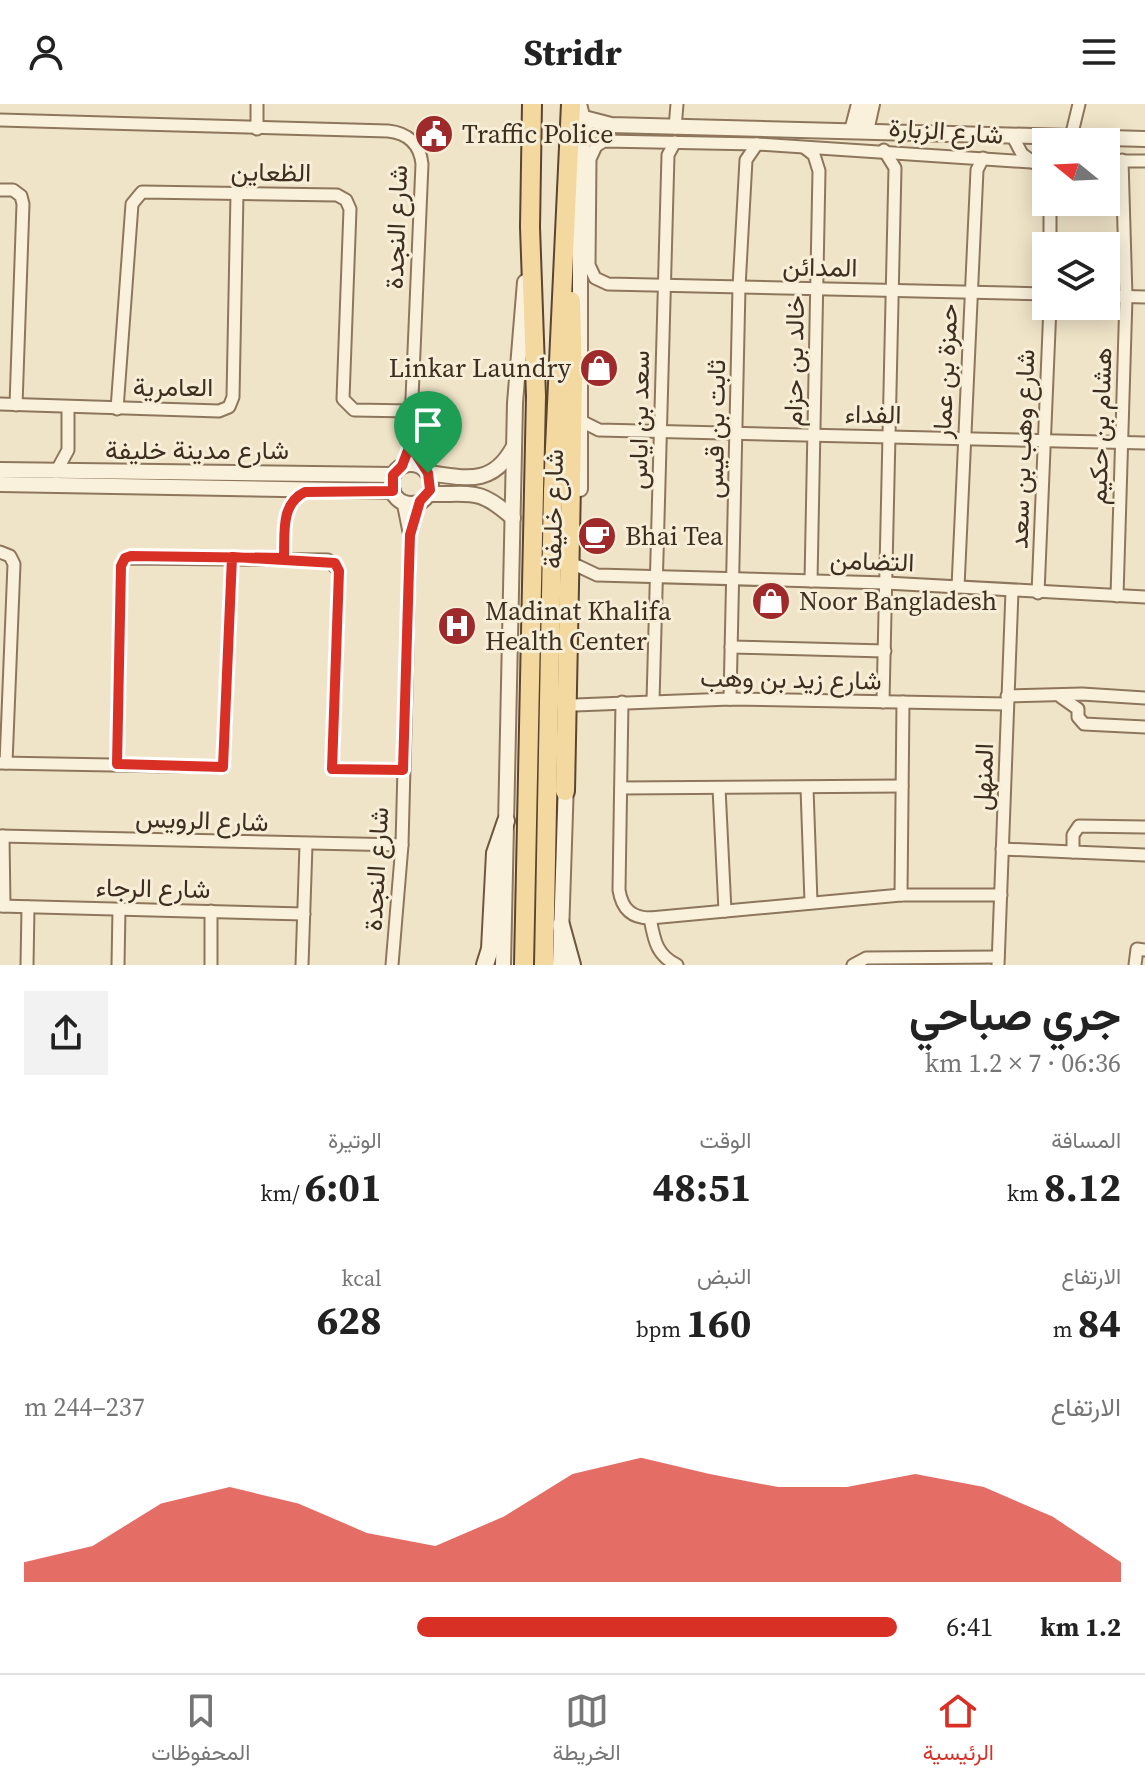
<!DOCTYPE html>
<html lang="ar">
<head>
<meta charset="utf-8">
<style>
	:root { --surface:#fff; --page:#f2f2f2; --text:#222; --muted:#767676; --line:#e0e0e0; --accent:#d93025 }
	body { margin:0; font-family:"Source Serif 4",Vazirmatn,serif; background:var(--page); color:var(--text); direction:rtl; height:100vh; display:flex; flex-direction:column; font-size:30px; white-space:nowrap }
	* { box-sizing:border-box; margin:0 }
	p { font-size:26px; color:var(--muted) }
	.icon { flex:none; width:44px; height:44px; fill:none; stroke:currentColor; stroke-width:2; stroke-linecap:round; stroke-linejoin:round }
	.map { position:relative; height:861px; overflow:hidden; direction:ltr }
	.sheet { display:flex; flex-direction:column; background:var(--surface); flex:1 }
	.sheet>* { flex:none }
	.needle { width:52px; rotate:288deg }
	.fabs { position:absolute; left:1032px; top:24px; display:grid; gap:16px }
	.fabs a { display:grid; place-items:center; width:88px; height:88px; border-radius:0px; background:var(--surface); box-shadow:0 4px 20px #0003; font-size:40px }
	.pin { position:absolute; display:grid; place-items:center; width:68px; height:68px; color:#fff; margin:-82px -34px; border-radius:50% 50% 50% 0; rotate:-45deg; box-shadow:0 0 8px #0007 }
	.pin .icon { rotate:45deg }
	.round { display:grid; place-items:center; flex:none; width:84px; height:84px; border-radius:0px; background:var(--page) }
	.overview { display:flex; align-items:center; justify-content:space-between; height:136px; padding:0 24px }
	h1 { font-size:44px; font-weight:700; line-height:60px }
	.stats { display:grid; grid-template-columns:repeat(3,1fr); gap:12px; height:136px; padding:8px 24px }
	.stats div { display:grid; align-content:center }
	.stats b { font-size:40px; font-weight:700 }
	.stats small { font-size:22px; font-weight:400 }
	.stats p { font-size:22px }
	.chart { height:224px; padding:16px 24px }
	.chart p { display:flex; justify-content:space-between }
	.chart svg { width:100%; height:144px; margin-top:8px; fill:var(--accent); opacity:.7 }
	ul { padding:0 24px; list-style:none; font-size:26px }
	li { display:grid; grid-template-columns:128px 96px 1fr; align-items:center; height:60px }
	li i { height:20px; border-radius:10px; background:var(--accent) }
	header { display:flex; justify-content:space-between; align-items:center; height:104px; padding:0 24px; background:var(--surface); font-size:36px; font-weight:700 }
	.dock { display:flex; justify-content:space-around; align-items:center; height:112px; border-top:2px solid var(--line); background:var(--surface); font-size:22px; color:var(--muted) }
	.dock a { display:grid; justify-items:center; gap:4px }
	.dock .active { color:var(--accent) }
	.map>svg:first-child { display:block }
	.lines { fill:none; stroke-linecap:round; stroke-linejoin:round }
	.minor-casing { stroke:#8d765c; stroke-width:15 }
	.tertiary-casing { stroke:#8d765c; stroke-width:18 }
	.secondary-casing { stroke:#6f573f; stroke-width:20 }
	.primary-casing { stroke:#5b4430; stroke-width:22 }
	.minor { stroke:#faf1dc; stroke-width:11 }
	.tertiary { stroke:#faf1dc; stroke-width:14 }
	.secondary { stroke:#faf1dc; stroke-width:16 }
	.primary { stroke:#f3d9a0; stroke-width:18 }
	.route-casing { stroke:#fff; stroke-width:16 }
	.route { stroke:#d93025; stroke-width:10 }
	.labels { text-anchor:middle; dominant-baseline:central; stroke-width:6; stroke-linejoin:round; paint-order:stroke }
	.street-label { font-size:26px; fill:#3d2e20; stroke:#f7eed8 }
	.poi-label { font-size:26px; fill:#3d2e20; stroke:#f7eed8; text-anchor:start }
</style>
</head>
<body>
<header><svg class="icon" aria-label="menu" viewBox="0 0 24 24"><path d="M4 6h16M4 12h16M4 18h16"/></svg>Stridr<svg class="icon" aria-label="person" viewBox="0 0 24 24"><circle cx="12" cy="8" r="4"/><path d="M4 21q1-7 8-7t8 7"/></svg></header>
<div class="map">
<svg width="1145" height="861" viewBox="0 0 1145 861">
	<rect width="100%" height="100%" fill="#f0e4c8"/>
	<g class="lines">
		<defs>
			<g id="minor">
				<path d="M0,16l388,11c20,2 32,13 34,33l-12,281 -8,21"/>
				<polyline points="675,24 677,0"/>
				<polyline points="257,25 257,0"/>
				<polyline points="1013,33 1022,50 1046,67"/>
				<polyline points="1071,33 1079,0"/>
				<polyline points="805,44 814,51 819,67 811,477"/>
				<polyline points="1106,57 1145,57"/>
				<polyline points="1046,59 757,40 604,37 596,42 590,55 589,161 595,174 608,180 1046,190"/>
				<polyline points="0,86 13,86 21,92 23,100 16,301"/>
				<polyline points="1050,98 1050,142"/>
				<polyline points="1106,192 1145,193"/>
				<polyline points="0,300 219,307 229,303 233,293 237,90"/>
				<polyline points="117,305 132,100 142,88 337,91 346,96 350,105 343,295 354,306 412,307"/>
				<polyline points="581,317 599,326 1145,339"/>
				<polyline points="410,341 421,363"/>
				<polyline points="56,368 68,346 68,304"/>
				<polyline points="403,398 409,428"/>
				<polyline points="0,448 10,452 14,460 6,659"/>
				<path d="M284,454c1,-24 -4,-54 21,-66"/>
				<polyline points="578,462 597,471 886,479 1145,493"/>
				<polyline points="958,483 977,66 983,54"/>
				<polyline points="1038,489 1050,202"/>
				<polyline points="1117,492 1126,193 1122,56"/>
				<polyline points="731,543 885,547"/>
				<polyline points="1007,592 1082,590 1145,594"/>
				<polyline points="1061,593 1078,605 1078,613 1084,620 1145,623"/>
				<polyline points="730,595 739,183 746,56 757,40"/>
				<polyline points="653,597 668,51 675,38"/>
				<path d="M622,598l-3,188c3,19 13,28 31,28l251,-23h100"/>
				<polyline points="883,598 895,64 884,46"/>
				<polyline points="575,601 730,595 1007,600"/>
				<polyline points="0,659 223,663 232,453"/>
				<polyline points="117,660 121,462 125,454 328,456 339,467 332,665 403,666"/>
				<polyline points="621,684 902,682"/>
				<polyline points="719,684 725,807"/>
				<polyline points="807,684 811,798"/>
				<polyline points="1145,723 1079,722 1073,731 1073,748 1145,751"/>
				<polyline points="0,732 402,741"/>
				<polyline points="3,732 4,802"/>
				<polyline points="1002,745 1073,748"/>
				<polyline points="901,791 903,598"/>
				<polyline points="0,802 304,810"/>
				<polyline points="211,807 211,861"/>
				<path d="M650,814c4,21 6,37 27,47"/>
				<polyline points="27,861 28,803"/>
				<polyline points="118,861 119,805"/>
				<polyline points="302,861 306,741"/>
				<polyline points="392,861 402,741 410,431 420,397"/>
				<polyline points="853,861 866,854 998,853"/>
				<polyline points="998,861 1012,487"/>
				<polyline points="1135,861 1137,845 1145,846"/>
			</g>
			<g id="tertiary">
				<polyline points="579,0 585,24 580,62 580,385"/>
				<polyline points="584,14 611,21 1145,35"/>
				<polyline points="852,27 859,0"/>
				<polyline points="866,27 872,0"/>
				<circle cx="411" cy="380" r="20"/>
				<polyline points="0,366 393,371"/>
				<path d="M428,369c38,5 64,13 85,-25"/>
				<polyline points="0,380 393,387"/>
				<path d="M428,390c45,1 50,-7 85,24"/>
				<polyline points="503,861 515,299 525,178"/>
				<polyline points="560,861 566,678"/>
			</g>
			<g id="secondary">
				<polyline points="561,821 572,861"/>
				<polyline points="485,861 490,845 495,749 506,717"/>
			</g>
			<g id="primary">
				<polyline points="565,687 573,277 571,197"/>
				<polyline points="524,861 536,292 530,123 532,0"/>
				<polyline points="544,861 553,387 571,0"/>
			</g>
		</defs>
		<use href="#minor" class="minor-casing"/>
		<use href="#tertiary" class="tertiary-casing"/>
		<use href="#secondary" class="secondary-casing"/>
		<use href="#primary" class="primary-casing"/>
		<use href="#minor" class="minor"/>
		<use href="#tertiary" class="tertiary"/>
		<use href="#secondary" class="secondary"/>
		<use href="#primary" class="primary"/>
	</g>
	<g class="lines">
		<defs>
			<path id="route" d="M428,369l-18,-28 -8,21 -9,9v16l-88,1c-25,12 -20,42 -21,66l-153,-2 -6,2 -4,8 -4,198 106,3 9,-210 103,6 4,8 -7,198 71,1 7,-235 10,-34 10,-11 -2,-17"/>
		</defs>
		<use href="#route" class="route-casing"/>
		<use href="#route" class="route"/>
	</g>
	<defs>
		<symbol id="civic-disc" viewBox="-11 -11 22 22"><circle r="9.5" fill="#9e2a2b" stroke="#f7eed8"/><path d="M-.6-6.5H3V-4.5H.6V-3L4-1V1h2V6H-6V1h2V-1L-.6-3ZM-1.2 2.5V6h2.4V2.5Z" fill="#fff"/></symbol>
		<symbol id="shop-disc" viewBox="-11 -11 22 22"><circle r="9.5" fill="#9e2a2b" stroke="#f7eed8"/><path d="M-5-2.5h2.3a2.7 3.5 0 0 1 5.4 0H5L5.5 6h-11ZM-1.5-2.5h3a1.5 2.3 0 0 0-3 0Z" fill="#fff"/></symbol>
		<symbol id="cafe-disc" viewBox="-11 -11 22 22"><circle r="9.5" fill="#9e2a2b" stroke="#f7eed8"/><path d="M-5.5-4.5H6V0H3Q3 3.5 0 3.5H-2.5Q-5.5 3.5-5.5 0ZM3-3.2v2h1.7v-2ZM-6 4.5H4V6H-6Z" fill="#fff"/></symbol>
		<symbol id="hospital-disc" viewBox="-11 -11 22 22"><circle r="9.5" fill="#9e2a2b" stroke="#f7eed8"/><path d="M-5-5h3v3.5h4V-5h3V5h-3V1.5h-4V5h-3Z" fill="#fff"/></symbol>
	</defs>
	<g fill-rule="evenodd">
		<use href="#civic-disc" x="412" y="8" width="44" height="44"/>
		<use href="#shop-disc" x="577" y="242" width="44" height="44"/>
		<use href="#cafe-disc" x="575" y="410" width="44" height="44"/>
		<use href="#shop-disc" x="749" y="475" width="44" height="44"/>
		<use href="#hospital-disc" x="435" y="500" width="44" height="44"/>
	</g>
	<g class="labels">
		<g class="street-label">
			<text transform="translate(946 27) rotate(4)">شارع الزبارة</text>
			<text transform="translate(271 68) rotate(1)">الظعاين</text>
			<text transform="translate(396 123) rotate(-88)">شارع النجدة</text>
			<text transform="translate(820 163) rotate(1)">المدائن</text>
			<text transform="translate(794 257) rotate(-89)">خالد بن حزام</text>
			<text transform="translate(945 267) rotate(-87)">حمزة بن عمار</text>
			<text x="173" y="283">العامرية</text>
			<text transform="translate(873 310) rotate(1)">الفداء</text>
			<text transform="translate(639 316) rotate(-89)">سعد بن اياس</text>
			<text transform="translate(1100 322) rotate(-88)">هشام بن حكيم</text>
			<text transform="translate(715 325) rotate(-89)">ثابت بن قيس</text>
			<text transform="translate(1022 345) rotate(-88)">شارع وهب بن سعد</text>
			<text x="197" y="346">شارع مدينة خليفة</text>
			<text transform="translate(553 405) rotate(-89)">شارع خليفة</text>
			<text transform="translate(872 457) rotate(2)">التضامن</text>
			<text transform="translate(791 575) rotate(1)">شارع زيد بن وهب</text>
			<text transform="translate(983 673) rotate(-88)">المنهل</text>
			<text transform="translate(202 716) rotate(2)">شارع الرويس</text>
			<text transform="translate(376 765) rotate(-87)">شارع النجدة</text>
			<text transform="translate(153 784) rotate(1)">شارع الرجاء</text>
		</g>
		<g class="poi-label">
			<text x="462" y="30">Traffic Police</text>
			<text x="571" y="264" text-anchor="end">Linkar Laundry</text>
			<text x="625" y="432">Bhai Tea</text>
			<text x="799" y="497">Noor Bangladesh</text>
			<text x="485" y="507">Madinat Khalifa<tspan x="485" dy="30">Health Center</tspan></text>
		</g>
	</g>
</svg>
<div class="fabs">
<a><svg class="needle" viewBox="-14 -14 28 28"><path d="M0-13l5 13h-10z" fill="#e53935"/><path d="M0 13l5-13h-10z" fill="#767676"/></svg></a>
<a><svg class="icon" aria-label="layers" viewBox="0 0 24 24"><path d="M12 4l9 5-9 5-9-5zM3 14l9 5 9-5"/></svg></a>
</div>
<div class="pin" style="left:428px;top:369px;background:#1e9e55"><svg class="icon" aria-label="arrive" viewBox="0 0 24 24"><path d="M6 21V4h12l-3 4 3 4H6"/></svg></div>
</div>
<section class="sheet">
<div class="overview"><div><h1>جري صباحي</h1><p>06:36 · 7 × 1.2 km</p></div><a class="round"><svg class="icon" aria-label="share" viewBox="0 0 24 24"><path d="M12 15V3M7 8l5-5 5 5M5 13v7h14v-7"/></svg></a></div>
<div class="stats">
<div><p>المسافة</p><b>8.12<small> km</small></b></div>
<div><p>الوقت</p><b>48:51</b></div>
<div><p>الوتيرة</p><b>6:01<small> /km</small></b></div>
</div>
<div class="stats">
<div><p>الارتفاع</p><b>84<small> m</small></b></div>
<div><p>النبض</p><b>160<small> bpm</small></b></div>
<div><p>kcal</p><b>628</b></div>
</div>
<div class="chart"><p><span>الارتفاع</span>237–244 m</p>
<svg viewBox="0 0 160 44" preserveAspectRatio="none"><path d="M0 44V38L10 33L20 20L30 15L40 20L50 29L60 33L70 24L80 11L90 6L100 11L110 15L120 15L130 11L140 15L150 24L160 38V44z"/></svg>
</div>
<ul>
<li><b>1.2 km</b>6:41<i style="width:55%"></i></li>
</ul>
</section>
<nav class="dock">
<a class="active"><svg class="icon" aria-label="home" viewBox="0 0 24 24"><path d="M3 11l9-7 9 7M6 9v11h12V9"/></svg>الرئيسية</a>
<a><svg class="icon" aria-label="map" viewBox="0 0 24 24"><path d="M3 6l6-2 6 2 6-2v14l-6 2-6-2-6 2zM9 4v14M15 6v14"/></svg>الخريطة</a>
<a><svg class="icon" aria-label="saved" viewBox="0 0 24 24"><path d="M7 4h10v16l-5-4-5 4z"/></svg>المحفوظات</a>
</nav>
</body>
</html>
